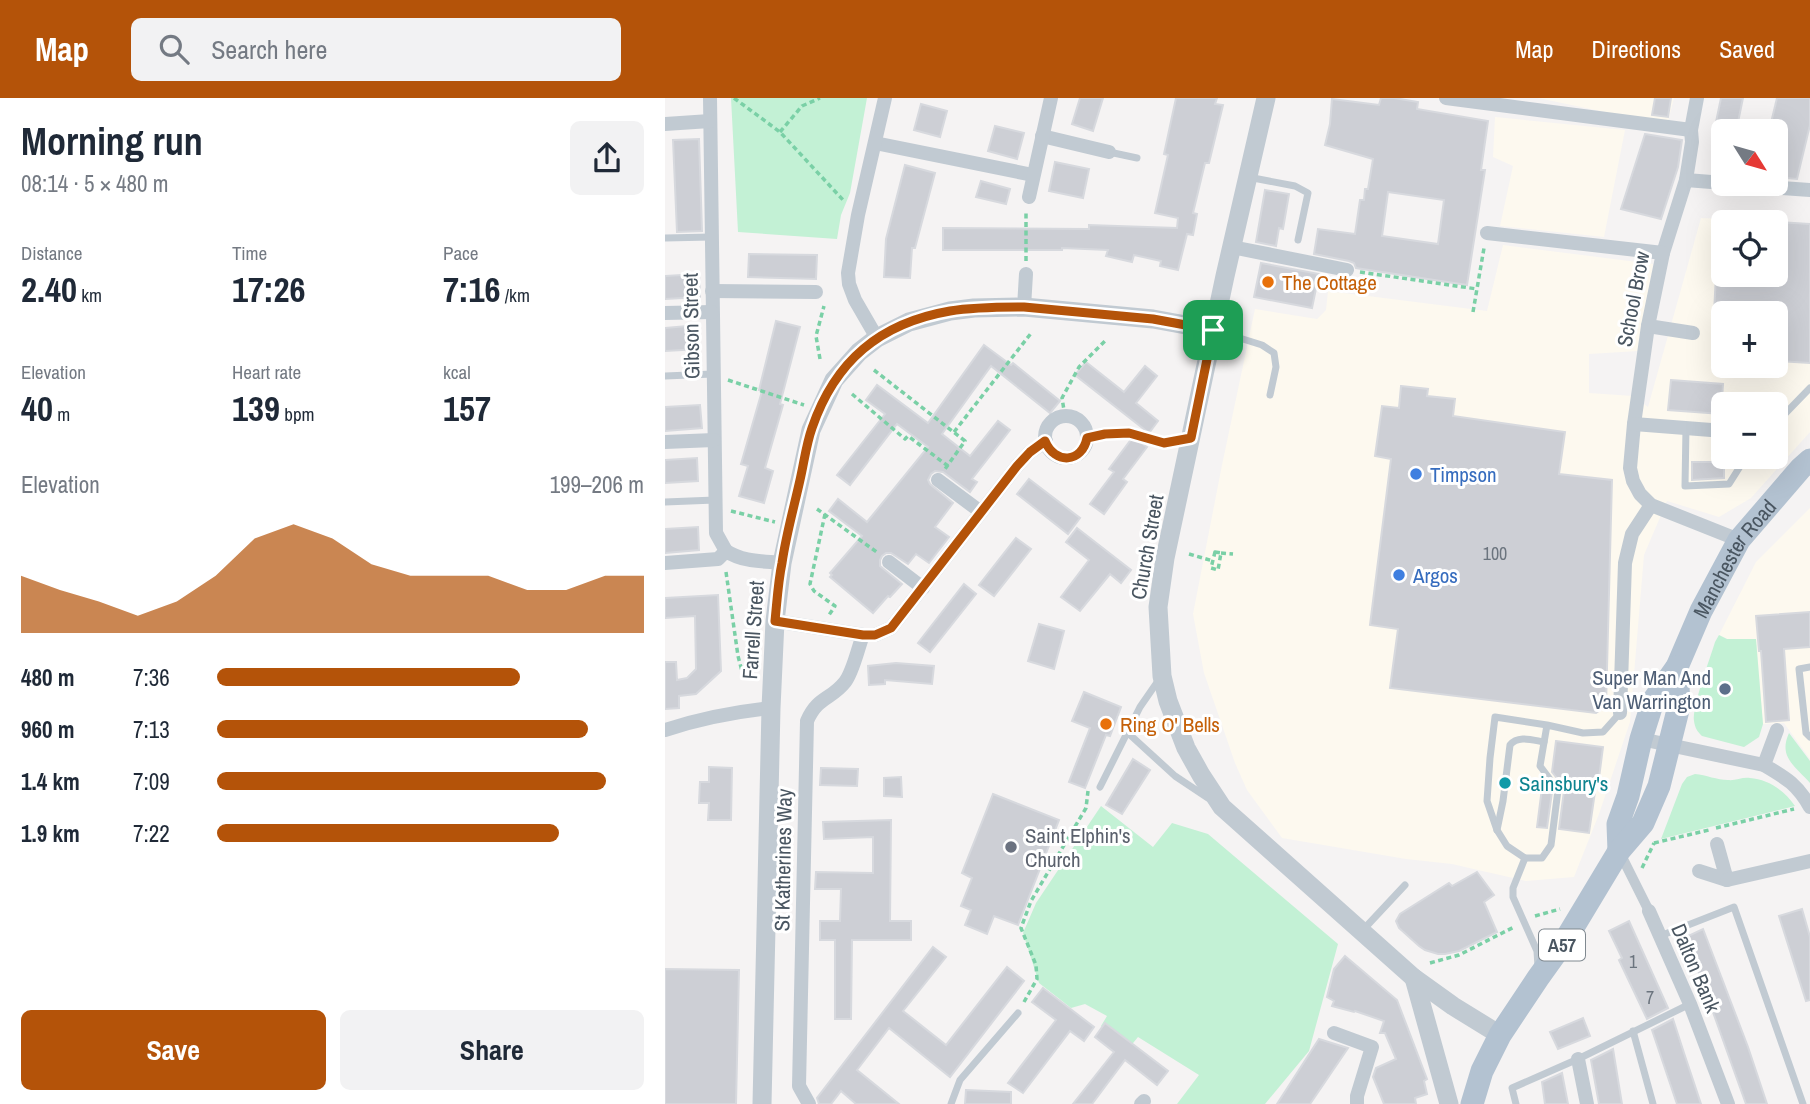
<!DOCTYPE html>
<html lang="en">
<head>
<meta charset="utf-8">
<style>
	:root { --surface:#fff; --page:#f2f2f3; --text:#1f2937; --muted:#747a83; --accent:#b45309 }
	body { margin:0; font-family:"Archivo Narrow",sans-serif; background:var(--page); color:var(--text); height:100vh; display:flex; flex-direction:column; font-size:26px; white-space:nowrap }
	* { box-sizing:border-box; margin:0 }
	p { font-size:23px; color:var(--muted) }
	.icon { flex:none; width:38px; height:38px; fill:none; stroke:currentColor; stroke-width:2; stroke-linecap:round; stroke-linejoin:round }
	.map { position:relative; flex:1; overflow:hidden }
	.side { display:flex; flex-direction:column; background:var(--surface); width:665px }
	.side>* { flex:none }
	.needle { width:46px; rotate:127deg }
	.tools { position:absolute; left:1046px; top:21px; display:grid; gap:14px }
	.tools a { display:grid; place-items:center; width:77px; height:77px; border-radius:10px; background:var(--surface); box-shadow:0 7px 28px #0002; font-size:35px }
	.pin { position:absolute; display:grid; place-items:center; width:60px; height:60px; color:#fff; margin:-30px; border-radius:14px; box-shadow:0 4px 10px #0006 }
	.round { display:grid; place-items:center; flex:none; width:74px; height:74px; border-radius:10px; background:var(--page) }
	.summary { display:flex; align-items:center; justify-content:space-between; height:119px; padding:0 21px }
	h1 { font-size:38px; font-weight:700; line-height:52px }
	.metrics { display:grid; grid-template-columns:repeat(3,1fr); gap:10px; height:119px; padding:7px 21px }
	.metrics div { display:grid; align-content:center }
	.metrics b { font-size:35px; font-weight:700 }
	.metrics small { font-size:19px; font-weight:400 }
	.metrics p { font-size:19px }
	.chart { height:196px; padding:14px 21px }
	.chart p { display:flex; justify-content:space-between }
	.chart svg { width:100%; height:126px; margin-top:7px; fill:var(--accent); opacity:.7 }
	.action { display:flex; gap:14px; margin-top:auto; padding:14px 21px }
	.action a { flex:1; height:80px; border-radius:10px; background:var(--accent); color:#fff; font-size:28px; font-weight:700; line-height:80px; text-align:center }
	.action a+a { background:var(--page); color:var(--text) }
	ul { padding:0 21px; list-style:none; font-size:23px }
	li { display:grid; grid-template-columns:112px 84px 1fr; align-items:center; height:52px }
	li i { height:18px; border-radius:9px; background:var(--accent) }
	header { display:flex; align-items:center; gap:42px; box-sizing:border-box; height:98px; padding:0 35px; background:var(--accent); color:#fff }
	header strong { font-size:33px }
	nav { display:flex; gap:38px; margin-inline-start:auto; font-size:24px }
	.search { width:490px; height:63px; background:var(--page); display:flex; align-items:center; gap:18px; box-sizing:border-box; padding:0 24px; border-radius:10px; color:var(--muted); font-size:26px }
	main { display:flex; flex:1; min-height:0 }
	.map>svg:first-child { display:block }
	.commercial { fill:#fdf9ef; fill-rule:evenodd }
	.green { fill:#c3f1d5 }
	.building { fill:#cdcfd5; stroke:#d7d9de; stroke-width:2; fill-rule:evenodd }
	.lines { fill:none; stroke-linecap:round; stroke-linejoin:round }
	.path { stroke:#7ad0a6; stroke-width:3.5; stroke-dasharray:5 3.5; stroke-linecap:butt }
	.service { stroke:#c1cad2; stroke-width:7 }
	.pedestrian { stroke:#c1cad2; stroke-width:10 }
	.minor { stroke:#c1cad2; stroke-width:14 }
	.tertiary { stroke:#c1cad2; stroke-width:19 }
	.primary { stroke:#b3c2d1; stroke-width:23 }
	.route-casing { stroke:#fff; stroke-width:14 }
	.route { stroke:#b45309; stroke-width:9 }
	.food-dot { fill:#e8710a; stroke:#fff; stroke-width:2.5 }
	.shop-dot { fill:#3f7fe0; stroke:#fff; stroke-width:2.5 }
	.service-dot { fill:#5c6f8a; stroke:#fff; stroke-width:2.5 }
	.culture-dot { fill:#0f9aa8; stroke:#fff; stroke-width:2.5 }
	.worship-dot { fill:#6b7280; stroke:#fff; stroke-width:2.5 }
	.labels { text-anchor:middle; dominant-baseline:central; stroke-width:6; stroke-linejoin:round; paint-order:stroke }
	.number-label { font-size:18px; fill:#6b747e }
	.shield { fill:#fff; stroke:#808990; stroke-width:2 }
	.shield-label { font-size:19px; font-weight:bold; fill:#4a5661 }
	.food-label { font-size:21px; fill:#c56008; stroke:#fff; text-anchor:start }
	.street-label { font-size:21px; fill:#4a5661; stroke:#fff }
	.shop-label { font-size:21px; fill:#366cbe; stroke:#fff; text-anchor:start }
	.service-label { font-size:21px; fill:#4e5e75; stroke:#fff; text-anchor:end }
	.culture-label { font-size:21px; fill:#0d838f; stroke:#fff; text-anchor:start }
	.worship-label { font-size:21px; fill:#5b616d; stroke:#fff; text-anchor:start }
</style>
</head>
<body>
<header>
<strong>Map</strong>
<div class="search"><svg class="icon" aria-label="search" viewBox="0 0 24 24"><circle cx="10" cy="10" r="6"/><path d="M15 15l6 6"/></svg>Search here</div>
<nav><a>Map</a><a>Directions</a><a>Saved</a></nav>
</header>
<main>
<section class="side">
<div class="summary"><div><h1>Morning run</h1><p>08:14 · 5 × 480 m</p></div><a class="round"><svg class="icon" aria-label="share" viewBox="0 0 24 24"><path d="M12 15V3M7 8l5-5 5 5M5 13v7h14v-7"/></svg></a></div>
<div class="metrics">
<div><p>Distance</p><b>2.40<small> km</small></b></div>
<div><p>Time</p><b>17:26</b></div>
<div><p>Pace</p><b>7:16<small> /km</small></b></div>
</div>
<div class="metrics">
<div><p>Elevation</p><b>40<small> m</small></b></div>
<div><p>Heart rate</p><b>139<small> bpm</small></b></div>
<div><p>kcal</p><b>157</b></div>
</div>
<div class="chart"><p><span>Elevation</span>199–206 m</p>
<svg viewBox="0 0 160 44" preserveAspectRatio="none"><path d="M0 44V24L10 29L20 33L30 38L40 33L50 24L60 11L70 6L80 11L90 20L100 24L110 24L120 24L130 29L140 29L150 24L160 24V44z"/></svg>
</div>
<ul>
<li><b>480 m</b>7:36<i style="width:71%"></i></li>
<li><b>960 m</b>7:13<i style="width:87%"></i></li>
<li><b>1.4 km</b>7:09<i style="width:91%"></i></li>
<li><b>1.9 km</b>7:22<i style="width:80%"></i></li>
</ul>
<div class="action"><a>Save</a><a>Share</a></div>
</section>
<div class="map">
<svg width="1145" height="1006" viewBox="0 0 1145 1006">
	<rect width="100%" height="100%" fill="#f5f3f3"/>
	<g class="commercial">
		<polygon points="873,0 1009,0 1002,27"/>
		<polygon points="830,19 960,32 939,139 835,128 848,68 828,59"/>
		<path d="M1036,120l19,1 -4,71 94,4v138l-59,66 -32,19 -52,-16 -23,54 -14,167 -31,92 -25,63 -48,4 -74,-17 -46,-5 -124,-21 -35,-48 -12,-27 -31,-90 -11,-59 29,-149 33,-156 62,10 9,-9 2,-19 159,20 16,-66 150,19 -15,87 -49,3v39l44,3 15,11zM1059,215h52v53h-52zM1059,306h52v53h-52z"/>
		<polygon points="1145,410 1145,661 1119,625 1098,626 1091,541 1062,541 1054,537 1091,464"/>
	</g>
	<g class="green">
		<polygon points="66,0 202,0 185,95 176,117 172,141 73,134"/>
		<path d="M1054,537l8,4h29l7,85 -4,13 -15,10 -42,-11c-5,-5 -7,-8 -8,-15 -2,-15 16,-62 21,-79z"/>
		<path d="M1124,635l21,28v22c-15,-17 -32,-26 -21,-50z"/>
		<path d="M1030,676c11,1 22,6 33,6 7,1 14,-3 22,-2 18,1 35,13 45,28l-134,33 21,-55 5,-7z"/>
		<polygon points="436,708 488,749 507,725 543,736 673,846 644,953 600,1006 512,1006 534,977 473,939 464,950 436,928 442,918 420,906 406,910 374,885 358,835 371,805"/>
	</g>
	<g class="building">
		<polygon points="415,0 438,0 428,33 407,26"/>
		<polygon points="511,0 552,0 550,6 558,7 544,65 540,65 528,115 532,116 528,137 522,136 513,172 495,168 496,163 469,157 467,164 441,158 443,152 397,150 397,152 278,152 278,130 424,131 424,127 512,130 513,120 490,115 503,57 499,56"/>
		<path d="M716,0h13l24,4 -1,7 71,12 -7,49h4l-18,115 -111,-17 -2,-5 -5,-2 -35,-7 4,-25 37,5 5,-34h4l1,-11h3l5,-30 -48,-14 5,-21 2,-25 47,6zM723,94l56,8 -6,44 -56,-8z"/>
		<polygon points="990,0 1006,0 1003,19 987,17"/>
		<polygon points="1056,0 1078,0 1072,29 1051,24"/>
		<polygon points="1112,0 1145,0 1145,27 1132,81 1111,79 1111,33 1104,33"/>
		<polygon points="256,6 282,13 275,39 249,32"/>
		<polygon points="330,28 359,35 352,61 323,53"/>
		<polygon points="980,36 1017,42 1013,69 996,121 956,111"/>
		<polygon points="34,41 37,133 12,134 8,42"/>
		<polygon points="390,64 424,71 418,100 384,93"/>
		<polygon points="240,67 270,75 250,150 247,150 245,180 219,179 221,141"/>
		<polygon points="316,83 345,91 341,106 311,99"/>
		<polygon points="600,92 624,96 618,131 614,130 611,148 591,144"/>
		<polygon points="1111,124 1145,126 1145,265 1111,263 1111,215 1049,215 1051,177 1111,177"/>
		<polygon points="84,156 152,157 151,181 83,179"/>
		<polygon points="596,165 654,176 647,210 589,199"/>
		<polygon points="34,176 35,199 0,201 0,178"/>
		<polygon points="111,223 135,229 115,306 118,307 100,370 108,373 99,405 74,398 83,368 76,366 97,293 94,292"/>
		<polygon points="33,227 34,251 0,253 0,230"/>
		<polygon points="319,247 346,267 348,265 395,303 385,315 326,268 277,336 305,358 333,323 345,332 307,381 312,384 305,394 278,374 270,373 266,376 263,382 265,386 288,405 270,429 284,439 264,465 251,456 243,466 226,455 221,455 217,458 215,462 215,468 237,486 225,499 223,498 208,515 165,479 167,477 165,475 197,438 164,413 173,401 202,424 263,349 232,326 185,387 172,377 220,316 201,302 212,287 263,325"/>
		<polygon points="421,264 459,294 480,268 492,278 471,305 493,323 484,335 410,277"/>
		<polygon points="1006,282 1058,286 1056,316 1003,312"/>
		<polygon points="736,288 763,291 762,298 790,301 788,318 900,334 894,376 947,382 941,608 931,615 725,590 733,531 705,527 726,361 710,358 717,308 734,310"/>
		<polygon points="35,307 37,330 0,333 0,309"/>
		<polygon points="468,339 482,349 458,381 462,384 439,416 425,406 449,374 444,371"/>
		<polygon points="32,360 33,383 0,385 0,362"/>
		<polygon points="1027,364 1059,364 1059,380 1027,382"/>
		<polygon points="364,381 415,420 403,436 352,396"/>
		<polygon points="33,429 34,452 0,455 0,431"/>
		<polygon points="412,430 466,472 456,485 445,476 415,513 396,499 424,462 401,444"/>
		<polygon points="351,440 366,451 329,498 314,487"/>
		<polygon points="299,486 311,496 265,554 253,545"/>
		<polygon points="53,497 56,573 31,596 14,598 14,610 0,611 0,564 11,564 12,582 22,580 31,571 30,518 0,520 0,500"/>
		<polygon points="1145,514 1145,549 1119,551 1124,622 1101,624 1096,553 1094,553 1091,518"/>
		<polygon points="374,526 399,533 389,571 363,563"/>
		<polygon points="231,565 269,568 267,586 220,582 220,586 204,587 203,568"/>
		<polygon points="419,594 456,609 445,638 441,637 420,690 404,684 425,630 407,623"/>
		<polygon points="891,643 938,649 934,680 932,680 924,735 894,731 899,693 898,688 887,674"/>
		<polygon points="468,661 485,672 457,716 441,707"/>
		<polygon points="44,669 67,670 66,722 43,722 44,705 34,705 35,684 44,684"/>
		<polygon points="156,670 193,671 192,688 155,687"/>
		<polygon points="236,679 237,699 219,698 219,680"/>
		<polygon points="878,682 887,694 882,730 872,729"/>
		<polygon points="328,696 394,722 353,827 329,818 322,836 300,827 306,812 296,808 307,780 297,775"/>
		<polygon points="226,722 225,823 246,823 246,842 187,842 186,921 170,921 170,842 155,842 155,823 175,823 176,791 150,791 151,774 208,775 208,739 159,741 158,724"/>
		<polygon points="812,774 829,797 819,804 832,834 794,853 780,856 773,856 760,852 754,848 734,830 731,823 735,816 784,785 787,788"/>
		<polygon points="1137,811 1145,839 1145,902 1141,903 1114,818"/>
		<polygon points="964,823 1003,910 982,921 954,862 957,860 944,833"/>
		<polygon points="1038,831 1083,949 1102,1006 1081,1006 1021,839"/>
		<polygon points="268,849 281,859 238,913 281,947 342,869 359,883 285,979 224,930 192,972 234,1006 191,1006 176,993 166,1006 154,1006 152,1000"/>
		<polygon points="680,858 732,902 762,981 759,983 762,996 750,1000 751,1006 719,1006 708,979 711,970 731,961 720,935 715,935 719,923 690,913 689,914 667,908 669,903 662,899 669,871"/>
		<polygon points="0,871 74,872 71,1006 0,1006"/>
		<polygon points="378,890 429,929 419,943 405,933 358,995 343,985 391,922 367,904"/>
		<polygon points="918,920 925,938 893,951 885,934"/>
		<polygon points="1008,921 1019,955 1036,1006 1012,1006 987,932"/>
		<polygon points="440,925 503,973 492,987 460,962 427,1006 408,1006 449,954 430,939"/>
		<polygon points="654,941 683,950 645,1006 612,1006"/>
		<polygon points="948,951 957,1006 934,1006 926,962"/>
		<polygon points="897,975 903,1006 880,1006 877,984"/>
		<polygon points="301,992 346,994 346,1006 300,1006"/>
	</g>
	<g class="lines">
		<g class="path">
			<polyline points="69,0 115,34 179,103"/>
			<polyline points="115,34 137,8 155,0"/>
			<polyline points="361,163 361,115"/>
			<polyline points="695,174 812,191"/>
			<polyline points="808,214 819,150"/>
			<polyline points="155,261 151,238 159,208"/>
			<polyline points="209,272 300,343 280,371"/>
			<polyline points="63,282 139,307"/>
			<polyline points="187,296 240,341 243,338 283,368"/>
			<polyline points="400,318 397,300 414,269 441,242"/>
			<polyline points="289,334 367,234"/>
			<path d="M422,340c15,-4 31,-7 46,-4 13,3 26,10 39,8"/>
			<polyline points="152,411 213,455"/>
			<polyline points="66,413 110,424"/>
			<polyline points="160,416 145,486 149,493 170,508 164,517"/>
			<polygon points="550,454 556,455 553,472 546,470"/>
			<polyline points="556,455 568,456"/>
			<polyline points="524,456 548,463"/>
			<polyline points="61,474 73,558 78,577"/>
			<polyline points="1051,730 1129,711"/>
			<polyline points="989,745 1044,732"/>
			<polyline points="977,770 989,745"/>
			<polyline points="870,818 895,811"/>
			<polyline points="765,865 794,857 849,829"/>
			<polyline points="359,904 372,881 371,867 356,830 366,803 421,710 423,693"/>
		</g>
		<g class="service">
			<polyline points="444,54 472,60"/>
			<polyline points="583,79 630,88 643,95 633,142"/>
			<polyline points="0,140 46,139"/>
			<polyline points="549,232 597,247 609,255 611,269 605,297"/>
			<polyline points="0,278 48,276"/>
			<polyline points="1111,325 1145,290"/>
			<polyline points="1021,330 1020,388 1064,386 1081,359"/>
			<polyline points="0,404 50,402"/>
			<polyline points="1145,569 1134,571 1141,635 1145,639"/>
			<polyline points="882,627 875,668 893,692 886,747 877,760 860,760 842,748 832,732 822,703 825,660 830,619 882,627 918,635 938,634 955,615"/>
			<polyline points="463,635 510,678 543,700"/>
			<polyline points="435,689 475,609 493,583"/>
			<path d="M832,732l6,-29 7,-56c8,-10 22,-5 34,-3"/>
			<polyline points="860,760 848,790 848,799 872,853 873,869"/>
			<polyline points="697,833 740,787"/>
			<polyline points="995,838 1069,809 1138,1006"/>
			<polyline points="968,933 988,1006"/>
			<polyline points="286,1006 295,982 353,915"/>
			<polyline points="851,1006 847,990 913,961 1025,906"/>
		</g>
		<polyline class="pedestrian" points="954,753 984,813"/>
		<g class="minor">
			<polyline points="45,0 51,435 61,453"/>
			<polyline points="781,0 1026,32"/>
			<polyline points="1032,0 1026,32 1027,44 1021,82 998,155 983,228 969,326 965,370 968,383 975,396 986,407 1074,442"/>
			<polyline points="0,26 45,23"/>
			<polyline points="377,38 444,54"/>
			<polyline points="210,45 368,77"/>
			<polyline points="1021,82 1059,85"/>
			<polyline points="1063,86 1145,92"/>
			<polyline points="364,99 386,0"/>
			<polyline points="822,135 998,155"/>
			<polyline points="567,149 682,172"/>
			<polyline points="47,193 151,194"/>
			<polyline points="359,209 361,176"/>
			<polyline points="0,215 47,214"/>
			<polyline points="983,228 1028,235"/>
			<polyline points="212,240 190,202 184,186 183,175 193,117 220,0"/>
			<circle cx="401" cy="339" r="21"/>
			<polyline points="969,326 1059,333"/>
			<polyline points="0,344 49,342"/>
			<polyline points="273,382 316,414"/>
			<polyline points="224,464 258,490"/>
			<path d="M0,465l53,-4 8,-8c17,11 36,10 56,12"/>
			<polyline points="110,523 198,537 210,537 226,530 352,368 365,354 381,343"/>
			<polyline points="955,615 960,465 967,436 986,407"/>
			<path d="M0,632c37,-12 67,-18 106,-22"/>
			<path d="M1112,632l-13,35c22,13 33,19 46,42"/>
			<polyline points="976,641 1099,667"/>
			<polyline points="1034,773 1062,782 1052,746"/>
			<polyline points="1062,782 1145,763"/>
			<polyline points="984,813 1025,906 1063,1006"/>
			<polyline points="669,935 707,949 692,998 692,1006"/>
			<polyline points="913,961 922,1006"/>
			<path d="M144,1006l-10,-18 8,-365c11,-25 24,-21 38,-39 8,-10 13,-34 18,-47"/>
			<polyline points="476,1006 479,1003"/>
		</g>
		<g class="tertiary">
			<polyline points="601,0 560,178 500,460 493,509 497,578 503,603 521,650 536,677 557,709 749,880 788,908 835,937"/>
			<polyline points="749,880 784,1006"/>
			<polyline points="97,1006 106,610 110,523 117,465 146,332 169,282 194,254 212,240 244,224 285,213 309,210 359,209 488,221 548,232"/>
		</g>
		<g class="primary">
			<path id="s1" d="M954,753l-1,-27 10,-28 13,-57 12,-38 24,-34 24,-56 38,-71 62,-72 9,-8"/>
			<polyline points="807,1006 817,973 835,937 873,880 901,841 954,753 978,725 994,688 1014,608 1012,569"/>
		</g>
	</g>
	<g class="lines">
		<defs>
			<path id="route" d="M359,209l129,12 60,11 -22,108 -27,5 -35,-10 -24,1 -18,4c-5,25 -32,27 -42,3l-15,11 -13,14 -126,162 -16,7h-12l-88,-14c2,-19 3,-39 7,-58 4,-28 12,-56 18,-83 4,-17 6,-35 12,-52 23,-67 68,-105 138,-117 24,-4 50,-4 74,-4z"/>
		</defs>
		<use href="#route" class="route-casing"/>
		<use href="#route" class="route"/>
	</g>
	<g class="food-dot">
		<circle cx="603" cy="184" r="7"/>
		<circle cx="441" cy="626" r="7"/>
	</g>
	<g class="shop-dot">
		<circle cx="751" cy="376" r="7"/>
		<circle cx="734" cy="477" r="7"/>
	</g>
	<circle class="service-dot" cx="1060" cy="591" r="7"/>
	<circle class="culture-dot" cx="840" cy="685" r="7"/>
	<circle class="worship-dot" cx="346" cy="749" r="7"/>
	<g class="labels">
		<g class="number-label">
			<text x="830" y="455">100</text>
			<text x="968" y="863">1</text>
			<text x="985" y="899">7</text>
		</g>
		<rect class="shield" x="874" y="831.5" width="46" height="31" rx="5"/>
		<g class="shield-label">
			<text x="897" y="847">A57</text>
		</g>
		<g class="food-label">
			<text x="617" y="184">The Cottage</text>
			<text x="455" y="626">Ring O' Bells</text>
		</g>
		<g class="street-label">
			<text transform="translate(968 201) rotate(-79)">School Brow</text>
			<text transform="translate(26 228) rotate(-91)">Gibson Street</text>
			<text transform="translate(482 449) rotate(-80)">Church Street</text>
			<text stroke="none"><textPath href="#s1" startOffset="320">Manchester Road</textPath></text>
			<text transform="translate(88 532) rotate(-86)">Farrell Street</text>
			<text transform="translate(118 762) rotate(-89)">St Katherines Way</text>
			<text transform="translate(1031 870) rotate(67)">Dalton Bank</text>
		</g>
		<g class="shop-label">
			<text x="765" y="376">Timpson</text>
			<text x="748" y="477">Argos</text>
		</g>
		<g class="service-label">
			<text x="1046" y="579">Super Man And<tspan x="1046" dy="24">Van Warrington</tspan></text>
		</g>
		<g class="culture-label">
			<text x="854" y="685">Sainsbury's</text>
		</g>
		<g class="worship-label">
			<text x="360" y="737">Saint Elphin's<tspan x="360" dy="24">Church</tspan></text>
		</g>
	</g>
</svg>
<div class="tools">
<a><svg class="needle" viewBox="-14 -14 28 28"><path d="M0-13l5 13h-10z" fill="#e53935"/><path d="M0 13l5-13h-10z" fill="#747a83"/></svg></a>
<a><svg class="icon" aria-label="locate" viewBox="0 0 24 24"><circle cx="12" cy="12" r="6"/><path d="M12 2v4M12 18v4M2 12h4M18 12h4"/></svg></a>
<a>+</a>
<a>−</a>
</div>
<div class="pin" style="left:548px;top:232px;background:#1e9e55"><svg class="icon" aria-label="arrive" viewBox="0 0 24 24"><path d="M6 21V4h12l-3 4 3 4H6"/></svg></div>
</div>
</main>
</body>
</html>
